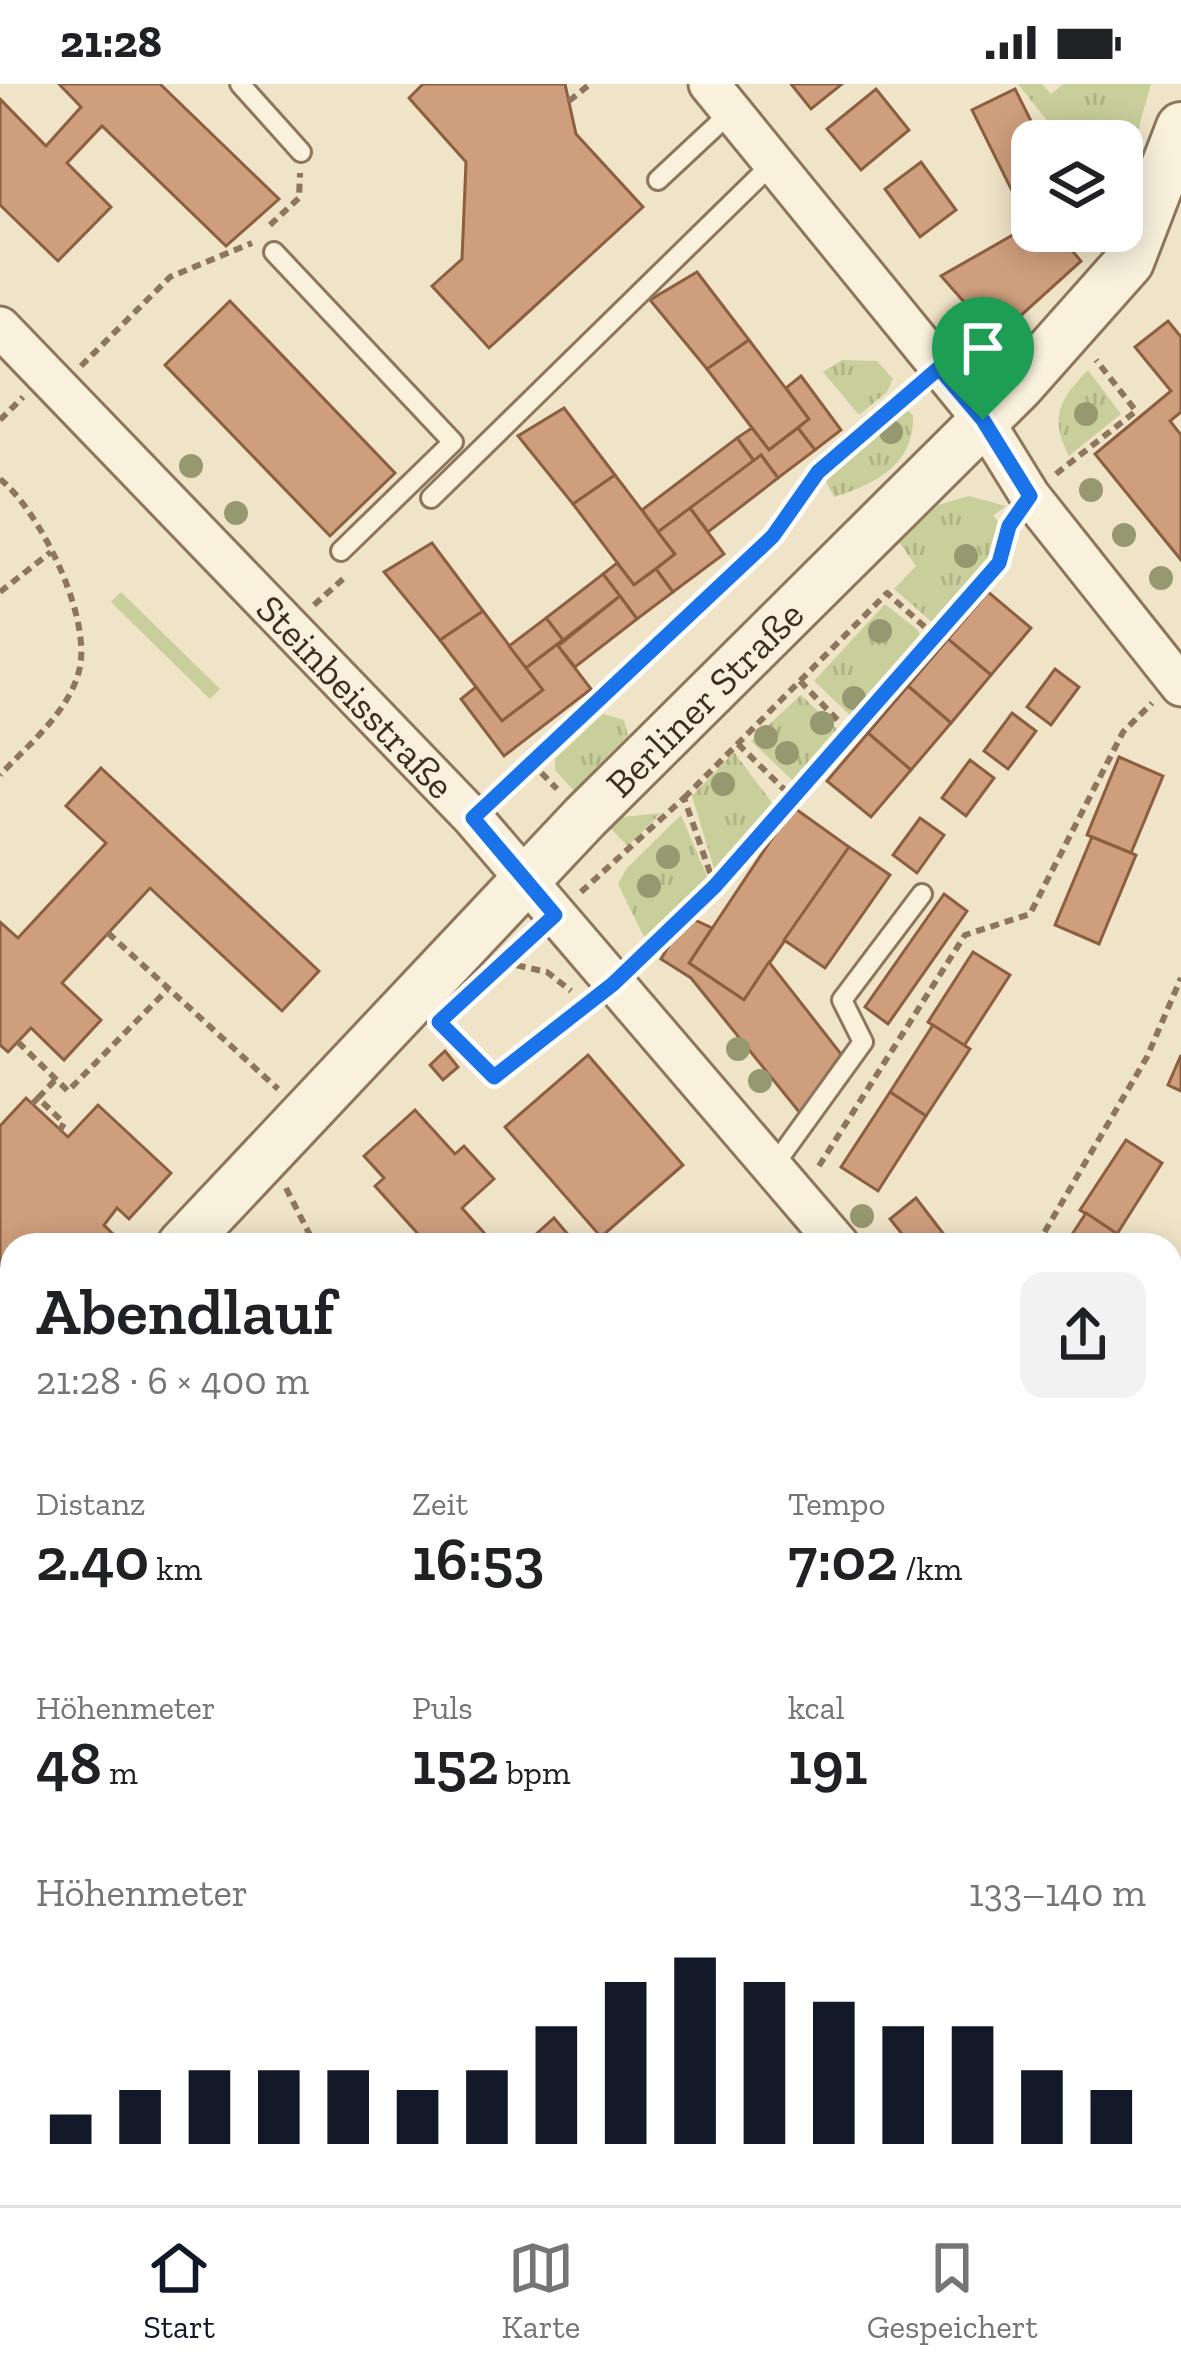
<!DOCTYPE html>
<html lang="de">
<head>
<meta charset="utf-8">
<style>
	:root { --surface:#fff; --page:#f2f2f2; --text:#202124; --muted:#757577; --line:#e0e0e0; --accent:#111827 }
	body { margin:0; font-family:"Zilla Slab",serif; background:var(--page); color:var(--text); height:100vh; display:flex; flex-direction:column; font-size:45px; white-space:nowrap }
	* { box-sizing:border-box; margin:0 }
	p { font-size:39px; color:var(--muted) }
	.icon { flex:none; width:66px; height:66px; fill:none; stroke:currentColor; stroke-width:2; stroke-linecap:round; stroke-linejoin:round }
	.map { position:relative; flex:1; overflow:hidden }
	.details { position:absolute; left:0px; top:1149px; width:1182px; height:972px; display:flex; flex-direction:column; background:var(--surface); border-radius:36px 36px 0 0; box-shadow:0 6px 30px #0003 }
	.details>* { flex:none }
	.buttons { position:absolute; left:1011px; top:36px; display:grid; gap:24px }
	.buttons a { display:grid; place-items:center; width:132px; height:132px; border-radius:24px; background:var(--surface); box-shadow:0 6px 30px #0003; font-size:60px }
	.pin { position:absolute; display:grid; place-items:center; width:102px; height:102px; color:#fff; margin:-123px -51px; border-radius:50% 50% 50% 0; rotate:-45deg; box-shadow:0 0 12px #0007 }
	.pin .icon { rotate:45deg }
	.round { display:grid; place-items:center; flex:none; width:126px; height:126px; border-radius:24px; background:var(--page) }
	.head { display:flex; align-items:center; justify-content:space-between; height:204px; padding:0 36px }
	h1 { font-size:66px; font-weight:600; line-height:90px }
	.figures { display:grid; grid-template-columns:repeat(3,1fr); gap:18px; height:204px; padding:12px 36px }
	.figures div { display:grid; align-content:center }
	.figures b { font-size:60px; font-weight:600 }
	.figures small { font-size:33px; font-weight:400 }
	.figures p { font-size:33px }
	.chart { height:336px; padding:24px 36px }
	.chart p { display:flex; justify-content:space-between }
	.chart svg { width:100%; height:216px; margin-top:12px; stroke:var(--accent); stroke-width:6 }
	.status { display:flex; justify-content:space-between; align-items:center; height:84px; padding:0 60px; background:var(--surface); direction:ltr }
	.status svg { height:33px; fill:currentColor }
	.tab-bar { display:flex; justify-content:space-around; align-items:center; height:168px; border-top:3px solid var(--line); background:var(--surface); font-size:33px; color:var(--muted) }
	.tab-bar a { display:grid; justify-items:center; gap:6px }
	.tab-bar .on { color:var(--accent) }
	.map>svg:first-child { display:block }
	.grass { fill:url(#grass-tufts) }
	.garden { fill:#c9cf9b }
	.building { fill:#cf9f7d; stroke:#8d5f41; stroke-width:3 }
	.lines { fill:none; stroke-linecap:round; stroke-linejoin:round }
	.service-casing { stroke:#8d765c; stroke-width:24 }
	.minor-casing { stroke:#8d765c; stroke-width:45 }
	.tertiary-casing { stroke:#8d765c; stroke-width:54 }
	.primary-casing { stroke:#5b4430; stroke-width:66 }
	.path { stroke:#8d765c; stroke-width:6; stroke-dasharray:9 6; stroke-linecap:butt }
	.service { stroke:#faf1dc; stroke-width:18 }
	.minor { stroke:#faf1dc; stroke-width:39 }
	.tertiary { stroke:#faf1dc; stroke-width:48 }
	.primary { stroke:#f3d9a0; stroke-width:60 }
	.tree { fill:#96986f }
	.route-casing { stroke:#fff; stroke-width:24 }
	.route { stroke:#1a73e8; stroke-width:15 }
	.labels { text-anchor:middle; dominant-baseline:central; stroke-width:10; stroke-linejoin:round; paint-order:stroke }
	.street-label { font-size:39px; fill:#3d2e20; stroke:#f7eed8 }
</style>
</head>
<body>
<div class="status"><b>21:28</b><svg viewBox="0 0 49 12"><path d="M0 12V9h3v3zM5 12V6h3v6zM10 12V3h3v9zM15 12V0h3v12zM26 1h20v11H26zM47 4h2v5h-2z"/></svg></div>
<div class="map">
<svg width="1181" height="2121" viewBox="0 0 1181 2121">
	<defs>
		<pattern id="grass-tufts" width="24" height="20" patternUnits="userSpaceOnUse" patternTransform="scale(3)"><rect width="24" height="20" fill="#c9cf9b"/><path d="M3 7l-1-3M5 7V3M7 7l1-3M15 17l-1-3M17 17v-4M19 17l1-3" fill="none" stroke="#aeb285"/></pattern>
	</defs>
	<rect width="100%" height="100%" fill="#f0e4c8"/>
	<g class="grass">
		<polygon points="1018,0 1042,0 1051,10 1063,0 1151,0 1122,102 1122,57 1063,57"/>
		<polygon points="842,276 877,277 893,295 887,308 859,331 823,288"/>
		<path d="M1088,286l33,44 -52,42c-20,-39 -10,-56 19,-86z"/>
		<path d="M902,322l11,9c2,49 -37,69 -79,82l-10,-19z"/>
		<polygon points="969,412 1006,422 993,432 1006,445 997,478 933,539 894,505 916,482 899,458 938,421"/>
		<polygon points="885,520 918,546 922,557 854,635 814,597"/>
		<polygon points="801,611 839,647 793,697 751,657"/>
		<polygon points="603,630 624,636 628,652 574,707 555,686 555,675"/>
		<polygon points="734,668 772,719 759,744 716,791 692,712"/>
		<polygon points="661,729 628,762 610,744 623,733"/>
		<polygon points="681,731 710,799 645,855 618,800 627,784"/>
	</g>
	<polygon class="garden" points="121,508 220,605 210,615 111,518"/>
	<g class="building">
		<polygon points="59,0 160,0 279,115 226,162 102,42 67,79 111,123 58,177 0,121 0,15 46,62 81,23"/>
		<polygon points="423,0 565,0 576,50 643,123 489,264 432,202 462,175 466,78 409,14"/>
		<polygon points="791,0 842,0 811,25"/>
		<polygon points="876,5 909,46 861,86 827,45"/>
		<polygon points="1015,5 1041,57 1032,57 1032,115 1019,121 972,26"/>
		<polygon points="921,78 956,126 920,153 885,105"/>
		<polygon points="1032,140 1032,147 1055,147 1081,177 996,254 941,192"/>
		<polygon points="697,188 749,256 707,285 650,216"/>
		<polygon points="230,217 395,389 330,452 165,281"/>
		<polygon points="1168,237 1181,253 1181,328 1170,337 1181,351 1181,476 1095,370 1171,307 1135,263"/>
		<polygon points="749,256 809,335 769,366 707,285"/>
		<polygon points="801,292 841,346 815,366 798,344 809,335 786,304"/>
		<polygon points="564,324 615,391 573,420 518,352"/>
		<polygon points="752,344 769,366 798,344 815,366 778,394 761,371 754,377 737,354"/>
		<polygon points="737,354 754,377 658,448 642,426"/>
		<polygon points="761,371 778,394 708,448 690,424"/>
		<polygon points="615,391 675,470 634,501 573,420"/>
		<polygon points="690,424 724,470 673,508 656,485 675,470 658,448"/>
		<polygon points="432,459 483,527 440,556 384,488"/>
		<polygon points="617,479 634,501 656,485 673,508 637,535 603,490"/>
		<polygon points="603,490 620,512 563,556 546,534"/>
		<polygon points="988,508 1031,544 991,591 948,555"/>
		<polygon points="620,512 637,535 575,583 558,562"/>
		<polygon points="483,527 543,606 502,637 440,556"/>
		<polygon points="546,534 563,556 526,584 509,562"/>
		<polygon points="948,555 991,591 951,639 908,602"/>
		<polygon points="563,556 558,562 591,605 504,672 461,615 476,603 502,637 543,606 526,584"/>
		<polygon points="1055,585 1079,603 1051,641 1027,623"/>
		<polygon points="908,602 951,639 911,686 868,649"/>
		<polygon points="1012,629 1036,647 1008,685 984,667"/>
		<polygon points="868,649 911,686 871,733 827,697"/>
		<polygon points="1119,673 1163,692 1131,769 1087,751"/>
		<polygon points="970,676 994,694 966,732 942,714"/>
		<polygon points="101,684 319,887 282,927 150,804 62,899 101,936 64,976 31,944 8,968 0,961 0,838 18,854 106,759 66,722"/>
		<polygon points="793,723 849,763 744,916 689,879"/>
		<polygon points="920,734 944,751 917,789 893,771"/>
		<polygon points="1092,753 1136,771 1099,860 1055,841"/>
		<polygon points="849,763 890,791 825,884 784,856"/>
		<polygon points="944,810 967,827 888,940 865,923"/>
		<polygon points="686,832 712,844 689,879 744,916 769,878 841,970 800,1029 691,894 661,875"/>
		<polygon points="973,868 1010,891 964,962 928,938"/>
		<polygon points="933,941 970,965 926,1032 890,1008"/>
		<polygon points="445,967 458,983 443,996 430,981"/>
		<polygon points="588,971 683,1081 601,1153 505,1043"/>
		<polygon points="1181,971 1181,1007 1168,1001"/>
		<polygon points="890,1008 926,1032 878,1107 841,1083"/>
		<polygon points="26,1014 68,1053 98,1021 171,1089 129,1135 117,1124 104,1141 124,1161 12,1161 12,1281 0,1270 0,1042"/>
		<polygon points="415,1026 455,1070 464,1062 494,1095 462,1124 495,1161 428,1161 375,1102 384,1094 364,1072"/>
		<polygon points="1126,1056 1162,1079 1117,1150 1080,1126"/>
		<polygon points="916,1114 952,1161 911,1161 890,1135"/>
		<polygon points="1086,1129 1122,1153 1117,1161 1065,1161"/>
		<polygon points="554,1134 577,1161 524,1161"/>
		<polygon points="1180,1388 1181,1466 1170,1483 1170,1403"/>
		<polygon points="3,1475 12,1481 12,1574 0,1567"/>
		<polygon points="425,2109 601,2109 593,2121 443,2121"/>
		<polygon points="657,2109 700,2109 717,2121 649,2121"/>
		<polygon points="944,2109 983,2109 977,2121"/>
	</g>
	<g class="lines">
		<defs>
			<g id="service">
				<polyline points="240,0 301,68"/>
				<polyline points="658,96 732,27"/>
				<polyline points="274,168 453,358 341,467"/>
				<polyline points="431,414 775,77"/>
				<polyline points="772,1084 863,958 842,916 922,810"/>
			</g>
			<g id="minor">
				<polyline points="709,0 983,336 1030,412 1181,602"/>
				<path id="s1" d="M0,243l473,491 366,427"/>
				<polyline points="0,1295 12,1305"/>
				<polyline points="1170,1595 1181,1609"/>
				<polyline points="862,2109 875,2121"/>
			</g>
			<g id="tertiary">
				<path id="s2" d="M182,1161l403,-428 433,-430 111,-125 52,-135"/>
				<polyline points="0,1355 12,1342"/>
			</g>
			<g id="primary">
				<polyline points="0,1928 12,1937"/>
				<polyline points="12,2020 12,2107"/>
				<polyline points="267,2109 282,2121"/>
				<polyline points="56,2121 65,2109"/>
			</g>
		</defs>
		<use href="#service" class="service-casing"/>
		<use href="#minor" class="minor-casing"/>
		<use href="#tertiary" class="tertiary-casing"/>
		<use href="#primary" class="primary-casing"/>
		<g class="path">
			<polyline points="569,17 590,0"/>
			<polyline points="270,141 299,114 300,89"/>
			<polyline points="81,282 170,193 252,159"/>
			<polyline points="0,336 23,313"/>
			<polyline points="1056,390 1136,327 1096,276"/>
			<path d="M0,395c40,32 93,140 79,192 -11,42 -51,74 -79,104"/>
			<polyline points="0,508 51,468"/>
			<polyline points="314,521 344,494"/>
			<polyline points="800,597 850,649"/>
			<polyline points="738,660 793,714"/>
			<polyline points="531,678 557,705"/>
			<polyline points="497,710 773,452 817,389 912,307"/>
			<polyline points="684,714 887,509 935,552"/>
			<polyline points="581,808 684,714 715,803"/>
			<polyline points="108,849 278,1005"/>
			<polyline points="636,877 715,803 999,479 1009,444"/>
			<polyline points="502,878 547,888 571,907"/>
			<polyline points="444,943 494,993 586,919"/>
			<polyline points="18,958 68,1007 167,906"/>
			<polyline points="38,1014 56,995"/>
			<polyline points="32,1020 38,1014 64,1039 60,1046"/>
			<polyline points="819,1082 965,851 1030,830 1123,648 1152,619"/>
			<polyline points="286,1104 315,1161"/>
			<polyline points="1037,1161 1147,973 1181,894"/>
			<polyline points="1170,1345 1181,1328"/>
			<polyline points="0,1867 12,1875"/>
			<polyline points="1170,1877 1181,1909"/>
			<polyline points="1170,2029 1181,2021"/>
			<polyline points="1151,2109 1156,2121"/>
		</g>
		<use href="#service" class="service"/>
		<use href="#minor" class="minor"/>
		<use href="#tertiary" class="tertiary"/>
		<use href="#primary" class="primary"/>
	</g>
	<g class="tree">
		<circle cx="1086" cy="330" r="12"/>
		<circle cx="891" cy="348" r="12"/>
		<circle cx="191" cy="382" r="12"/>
		<circle cx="1091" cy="406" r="12"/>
		<circle cx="236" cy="429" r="12"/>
		<circle cx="1124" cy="451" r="12"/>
		<circle cx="966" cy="472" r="12"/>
		<circle cx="1161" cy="494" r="12"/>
		<circle cx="880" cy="547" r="12"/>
		<circle cx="854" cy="614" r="12"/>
		<circle cx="822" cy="639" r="12"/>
		<circle cx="766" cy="653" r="12"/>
		<circle cx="787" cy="669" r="12"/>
		<circle cx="723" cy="700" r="12"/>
		<circle cx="668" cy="773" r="12"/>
		<circle cx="649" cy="802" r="12"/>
		<circle cx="738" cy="965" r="12"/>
		<circle cx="760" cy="997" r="12"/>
		<circle cx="862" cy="1132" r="12"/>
	</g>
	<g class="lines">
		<defs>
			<polygon id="route" points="939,284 983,336 1030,412 1009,442 999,479 715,802 613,900 494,993 439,938 555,831 473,734 773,452 818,388"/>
		</defs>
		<use href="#route" class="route-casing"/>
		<use href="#route" class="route"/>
	</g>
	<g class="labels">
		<g class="street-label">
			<text stroke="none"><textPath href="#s1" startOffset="513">Steinbeisstraße</textPath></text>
			<text stroke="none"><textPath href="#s2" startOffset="756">Berliner Straße</textPath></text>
		</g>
	</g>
</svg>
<div class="buttons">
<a><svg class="icon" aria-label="layers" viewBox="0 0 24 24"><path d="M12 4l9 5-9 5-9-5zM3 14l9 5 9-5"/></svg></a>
</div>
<div class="pin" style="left:983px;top:336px;background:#1e9e55"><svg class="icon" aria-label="arrive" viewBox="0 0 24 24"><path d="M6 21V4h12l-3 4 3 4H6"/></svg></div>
<section class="details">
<div class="head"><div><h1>Abendlauf</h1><p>21:28 · 6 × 400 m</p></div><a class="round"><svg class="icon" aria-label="share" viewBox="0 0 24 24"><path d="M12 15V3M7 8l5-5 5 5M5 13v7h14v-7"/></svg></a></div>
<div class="figures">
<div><p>Distanz</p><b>2.40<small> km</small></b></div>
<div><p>Zeit</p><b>16:53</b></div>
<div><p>Tempo</p><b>7:02<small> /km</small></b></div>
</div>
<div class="figures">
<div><p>Höhenmeter</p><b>48<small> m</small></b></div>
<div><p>Puls</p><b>152<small> bpm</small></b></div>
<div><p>kcal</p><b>191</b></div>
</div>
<div class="chart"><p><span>Höhenmeter</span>133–140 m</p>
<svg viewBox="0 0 160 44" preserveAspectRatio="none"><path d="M5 44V38M15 44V33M25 44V29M35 44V29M45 44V29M55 44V33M65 44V29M75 44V20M85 44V11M95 44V6M105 44V11M115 44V15M125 44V20M135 44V20M145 44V29M155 44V33"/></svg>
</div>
</section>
</div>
<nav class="tab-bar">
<a class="on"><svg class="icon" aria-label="home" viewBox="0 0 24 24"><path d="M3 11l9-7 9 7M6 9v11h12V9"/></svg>Start</a>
<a><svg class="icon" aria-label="map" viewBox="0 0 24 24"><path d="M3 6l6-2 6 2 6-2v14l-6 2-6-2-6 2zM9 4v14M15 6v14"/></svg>Karte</a>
<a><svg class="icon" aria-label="saved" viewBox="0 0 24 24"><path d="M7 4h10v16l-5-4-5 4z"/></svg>Gespeichert</a>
</nav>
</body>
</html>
